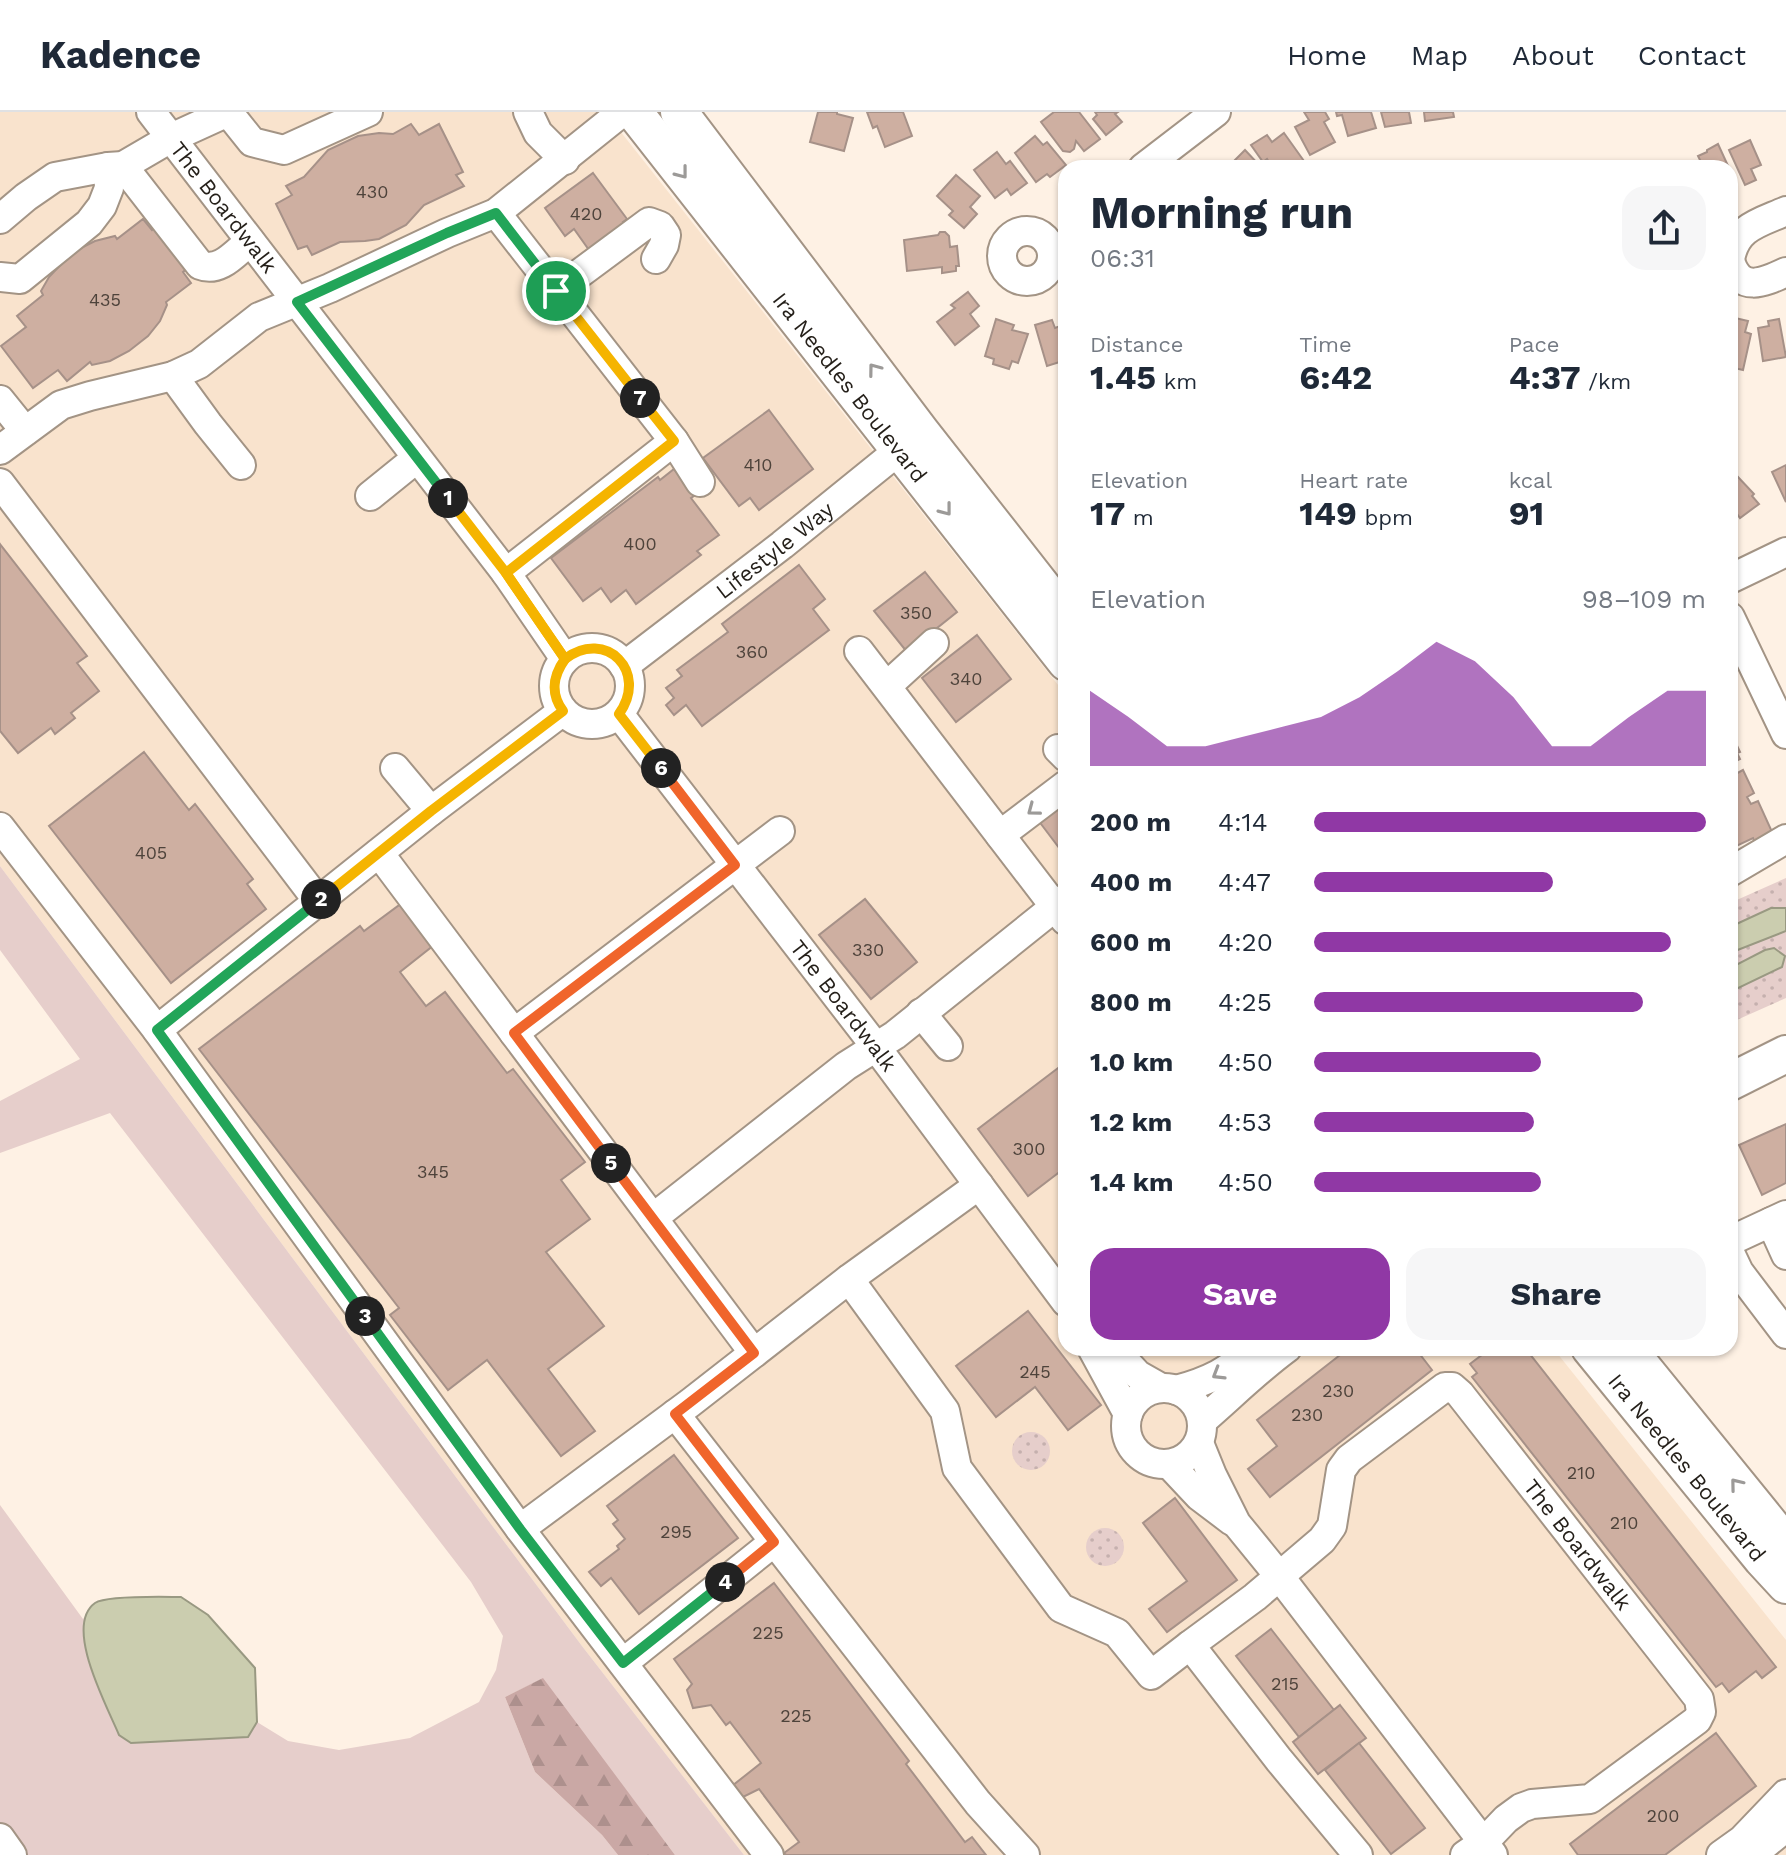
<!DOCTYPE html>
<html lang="en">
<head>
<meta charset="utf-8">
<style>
	:root { --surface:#fff; --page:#f6f6f7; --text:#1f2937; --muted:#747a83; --line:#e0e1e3; --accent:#9038a5 }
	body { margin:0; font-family:"Work Sans",sans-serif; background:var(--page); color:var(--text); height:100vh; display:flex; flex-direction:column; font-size:30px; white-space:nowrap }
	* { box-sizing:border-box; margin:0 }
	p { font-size:26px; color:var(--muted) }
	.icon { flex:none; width:44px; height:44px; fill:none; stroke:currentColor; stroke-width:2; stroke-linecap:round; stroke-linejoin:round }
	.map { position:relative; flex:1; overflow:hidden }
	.drawer { position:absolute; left:1058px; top:48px; width:680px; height:1196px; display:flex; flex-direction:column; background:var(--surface); border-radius:24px; box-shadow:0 2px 6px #0004 }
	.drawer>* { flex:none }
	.pin { position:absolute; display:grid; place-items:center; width:68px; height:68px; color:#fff; margin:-34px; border:4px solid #fff; border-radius:50%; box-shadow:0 2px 8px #0007 }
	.km { position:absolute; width:40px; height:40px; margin:-20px; border-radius:50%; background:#222; color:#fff; font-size:22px; line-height:40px; text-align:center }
	.round { display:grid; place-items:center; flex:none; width:84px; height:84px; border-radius:24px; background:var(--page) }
	.summary { display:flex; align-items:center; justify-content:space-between; height:136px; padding:0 32px }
	h1 { font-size:44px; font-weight:700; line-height:60px }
	.metrics { display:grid; grid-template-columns:repeat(3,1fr); gap:12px; height:136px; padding:8px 32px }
	.metrics div { display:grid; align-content:center }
	.metrics b { font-size:34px; font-weight:700 }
	.metrics small { font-size:22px; font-weight:400 }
	.metrics p { font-size:22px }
	.chart { height:224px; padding:16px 32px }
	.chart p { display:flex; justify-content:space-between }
	.chart svg { width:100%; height:144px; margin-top:8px; fill:var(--accent); opacity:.7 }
	.button { display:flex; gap:16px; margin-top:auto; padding:16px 32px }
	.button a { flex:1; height:92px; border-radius:24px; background:var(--accent); color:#fff; font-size:32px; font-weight:700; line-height:92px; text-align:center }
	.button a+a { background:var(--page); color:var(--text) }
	ul { padding:0 32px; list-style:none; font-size:26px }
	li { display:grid; grid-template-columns:128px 96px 1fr; align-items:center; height:60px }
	li i { height:20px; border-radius:10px; background:var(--accent) }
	header { display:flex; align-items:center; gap:48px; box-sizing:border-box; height:112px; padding:0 40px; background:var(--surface); border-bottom:2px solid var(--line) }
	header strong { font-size:38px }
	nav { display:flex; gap:44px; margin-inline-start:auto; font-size:28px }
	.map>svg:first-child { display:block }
	.built { fill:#f9e3cd }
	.grass { fill:#e6cecb }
	.forest { fill:url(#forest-firs) }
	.park { fill:url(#park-dots) }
	.water { fill:#cbcdaf; stroke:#999982; stroke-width:2 }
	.building { fill:#ceafa1; stroke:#a69188; stroke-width:2 }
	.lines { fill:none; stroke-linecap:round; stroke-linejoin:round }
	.minor-casing { stroke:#a39485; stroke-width:32 }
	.major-casing { stroke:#a39485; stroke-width:40 }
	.minor { stroke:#fff; stroke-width:28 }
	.major { stroke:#fff; stroke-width:36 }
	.oneway { stroke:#9c9a98 }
	.split-1-casing { stroke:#fff; stroke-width:16 }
	.split-2-casing { stroke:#fff; stroke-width:16 }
	.split-3-casing { stroke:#fff; stroke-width:16 }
	.split-4-casing { stroke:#fff; stroke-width:16 }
	.split-5-casing { stroke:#fff; stroke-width:16 }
	.split-6-casing { stroke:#fff; stroke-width:16 }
	.split-7-casing { stroke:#fff; stroke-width:16 }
	.split-8-casing { stroke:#fff; stroke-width:16 }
	.split-1 { stroke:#22a559; stroke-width:10 }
	.split-2 { stroke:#f5b400; stroke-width:10 }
	.split-3 { stroke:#22a559; stroke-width:10 }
	.split-4 { stroke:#22a559; stroke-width:10 }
	.split-5 { stroke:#f0652b; stroke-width:10 }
	.split-6 { stroke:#f0652b; stroke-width:10 }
	.split-7 { stroke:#f5b400; stroke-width:10 }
	.split-8 { stroke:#f5b400; stroke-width:10 }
	.labels { text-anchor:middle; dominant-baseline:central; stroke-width:6; stroke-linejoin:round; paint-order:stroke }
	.number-label { font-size:18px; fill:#4e433b }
	.street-label { font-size:22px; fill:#241f19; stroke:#fef1e4 }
</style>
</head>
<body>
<header>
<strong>Kadence</strong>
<nav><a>Home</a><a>Map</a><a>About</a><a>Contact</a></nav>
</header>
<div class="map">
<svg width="1786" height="1743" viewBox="0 0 1786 1743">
	<defs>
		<pattern id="forest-firs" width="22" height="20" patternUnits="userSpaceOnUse" patternTransform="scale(2)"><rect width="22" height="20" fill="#caa8a5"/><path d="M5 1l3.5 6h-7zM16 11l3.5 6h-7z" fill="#ad908d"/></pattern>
		<pattern id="park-dots" width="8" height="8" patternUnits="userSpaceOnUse" patternTransform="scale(2)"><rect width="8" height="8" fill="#e6cecb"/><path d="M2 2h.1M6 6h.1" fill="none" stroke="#c5b0ae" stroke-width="1.8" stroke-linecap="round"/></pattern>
	</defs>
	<rect width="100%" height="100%" fill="#fef1e4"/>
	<polygon class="built" points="0,0 605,0 1066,583 1066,1236 1553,1236 1786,1528 1786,1743 744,1743 582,1534 0,754"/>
	<polygon class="grass" points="0,754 582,1534 744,1743 675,1743 542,1567 505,1585 535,1660 602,1723 618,1743 25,1743 0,1710 0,1393 83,1507 96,1491 113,1486 181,1485 208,1503 255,1556 257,1610 288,1629 339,1638 410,1626 479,1590 496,1558 503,1524 471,1470 110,1001 0,1041 0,989 80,947 0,838"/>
	<polygon class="forest" points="543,1566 675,1743 618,1743 602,1723 535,1660 505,1585"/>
	<g class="park">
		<polygon points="1786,766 1786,886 1730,911 1730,791"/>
		<circle cx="1031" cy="1339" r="19"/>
		<circle cx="1105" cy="1435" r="19"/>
	</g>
	<g class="water">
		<polygon points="1771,796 1786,796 1786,819 1730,841 1730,815"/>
		<polygon points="1774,836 1785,844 1782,855 1730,880 1730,856 1765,838"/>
		<path d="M181,1485l27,18 47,53 2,54 -9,15 -117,6 -12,-8c-12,-29 -56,-109 -24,-132 13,-8 69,-6 86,-6z"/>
	</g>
	<g class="building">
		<polygon points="818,0 837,0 837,2 853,6 844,39 810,30"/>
		<polygon points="867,0 903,0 912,24 885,35 877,14 873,16"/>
		<polygon points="1054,0 1079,0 1100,27 1084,39 1076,29 1074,37 1070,40 1063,39 1041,10"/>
		<polygon points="1095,0 1118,0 1115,2 1122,10 1106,23 1093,7 1097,3"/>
		<polygon points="1304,0 1325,0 1329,7 1324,10 1335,30 1310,43 1295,15 1309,8"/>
		<polygon points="1336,0 1371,0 1376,16 1348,24 1342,3 1337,4"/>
		<polygon points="1381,0 1409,0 1411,11 1385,15"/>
		<polygon points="1424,0 1453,0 1454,5 1425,9"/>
		<polygon points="411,12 419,23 439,12 463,60 456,63 464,74 424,93 406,113 379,127 365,129 340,130 312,143 307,134 298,137 276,92 292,83 286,74 304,65 328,38 358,24 379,21 393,22"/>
		<polygon points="1284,21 1304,49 1296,56 1273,56 1267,47 1263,50 1251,33 1267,23 1272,30"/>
		<polygon points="1035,24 1043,33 1047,30 1066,53 1050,65 1047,62 1036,70 1015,41"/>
		<polygon points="1750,28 1761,53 1751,57 1756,68 1745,73 1729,38"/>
		<polygon points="1718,32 1729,56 1704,56 1698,44 1707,40 1707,38"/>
		<polygon points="1245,38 1260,54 1258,56 1233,56 1230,53"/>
		<polygon points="997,40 1006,52 1010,49 1027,71 1011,83 1007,77 995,86 974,58"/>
		<polygon points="593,61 627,107 623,110 629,119 589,138 574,117 565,124 545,96"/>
		<polygon points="956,63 980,84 970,95 977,102 964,116 949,103 953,99 937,84"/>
		<polygon points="172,102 203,144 183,160 191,171 166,190 167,193 160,209 148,224 129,239 110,249 92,253 90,250 67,269 58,258 33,276 1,234 26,215 17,204 43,183 41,179 49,165 73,140 95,129 115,124 117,127 143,107 152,118"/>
		<polygon points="940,120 945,120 949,124 950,135 957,134 959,154 956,154 956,159 942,161 942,155 907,159 904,128 938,123"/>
		<polygon points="968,180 979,194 970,202 979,214 955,233 937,210 955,196 951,193"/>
		<polygon points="1731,205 1748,209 1745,220 1751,222 1743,258 1730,255"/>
		<polygon points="996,207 1014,213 1012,218 1028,222 1018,251 1012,249 1009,257 993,252 994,247 985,244"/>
		<polygon points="1779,207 1786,245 1763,249 1758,216 1769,214 1768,209"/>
		<polygon points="1052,208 1055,216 1066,212 1066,248 1047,254 1035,213"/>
		<polygon points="769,298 813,357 759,398 750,386 739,394 703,346"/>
		<polygon points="1786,353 1786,390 1772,360"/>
		<polygon points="674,357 694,384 691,386 719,423 697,439 701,443 636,492 626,478 611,490 601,476 583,489 551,446 658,365 660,368"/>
		<polygon points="1738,365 1754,382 1752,384 1759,392 1740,406 1734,398 1730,401 1730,372"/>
		<polygon points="0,432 87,544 77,551 99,579 71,601 75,606 55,622 51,616 18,641 0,619"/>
		<polygon points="799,453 825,487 813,497 829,518 702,614 686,593 674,603 666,593 674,586 666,576 682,564 677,558 728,520 722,512"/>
		<polygon points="925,460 957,500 907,540 874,499"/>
		<polygon points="977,523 1011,567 956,610 922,566"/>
		<polygon points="1730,619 1740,640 1737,641 1740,647 1730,652"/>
		<polygon points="144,640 189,698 195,692 253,767 247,772 266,797 171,871 49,714"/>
		<polygon points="1743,658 1754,681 1747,685 1751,692 1758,689 1773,722 1755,731 1753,726 1730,737 1730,665"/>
		<polygon points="1066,680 1066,745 1035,704"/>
		<polygon points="865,787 917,850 871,887 819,823"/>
		<polygon points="402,791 434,833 400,860 426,894 445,880 507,961 513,957 585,1050 561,1068 590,1107 546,1140 604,1214 548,1257 595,1319 561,1344 487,1248 448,1278 390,1203 399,1196 199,937 360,814 364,819"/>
		<polygon points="1066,950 1066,1055 1028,1084 978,1017"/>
		<polygon points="1786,1012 1786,1071 1762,1083 1739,1033"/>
		<polygon points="1028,1199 1101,1293 1068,1318 1035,1275 996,1305 956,1254"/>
		<polygon points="1349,1236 1415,1236 1432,1258 1270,1385 1248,1357 1277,1334 1257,1308"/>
		<polygon points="1491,1236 1519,1236 1521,1239 1525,1236 1776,1555 1762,1566 1756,1559 1729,1580 1722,1571 1716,1575 1472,1265 1477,1261 1470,1252"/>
		<polygon points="674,1343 738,1426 639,1502 611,1466 601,1474 589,1460 619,1437 617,1434 625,1427 613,1412 618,1408 607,1394"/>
		<polygon points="1175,1386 1237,1468 1167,1520 1149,1497 1187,1469 1143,1411"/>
		<polygon points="774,1471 909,1649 906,1652 965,1730 972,1725 986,1743 786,1743 784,1741 799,1730 759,1677 741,1686 732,1674 761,1651 730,1610 726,1613 711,1593 693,1596 687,1578 692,1572 674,1547"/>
		<polygon points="1271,1517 1334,1598 1299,1625 1236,1544"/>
		<polygon points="1340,1593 1366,1626 1318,1662 1293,1630"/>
		<polygon points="1716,1621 1756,1674 1665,1743 1578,1743 1570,1732"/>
		<polygon points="1359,1631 1425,1716 1391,1742 1325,1658"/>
	</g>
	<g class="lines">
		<defs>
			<g id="minor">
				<path id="s1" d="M151,0l355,461 59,86"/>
				<polyline points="228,0 252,30 284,38 368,0"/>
				<polyline points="528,0 538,21 565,48"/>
				<path d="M123,54l77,99c20,8 35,-12 50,-24"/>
				<polyline points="1143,56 1216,0"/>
				<polyline points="496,101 674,329 506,461"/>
				<polyline points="0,107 26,85 55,65 108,55 123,54 171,26 228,0"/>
				<circle cx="1027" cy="144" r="25"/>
				<path d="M1730,148c5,-33 29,-37 56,-49"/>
				<path d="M1730,149c10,32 33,22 56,11"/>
				<polyline points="0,165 20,167 89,111 102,94 109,76 108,55"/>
				<polyline points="556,179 649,110 660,114 666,123 664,133 656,147"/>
				<polyline points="173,264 208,312 241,353"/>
				<polyline points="0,288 25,319"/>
				<polyline points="674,329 700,370"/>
				<polyline points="0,338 61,293 90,284 173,264 199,252 259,205 330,176 447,121 496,101 622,0"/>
				<polyline points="0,371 318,789"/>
				<polyline points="370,384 417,346"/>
				<polyline points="1730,467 1786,440"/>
				<polyline points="1730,505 1786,622"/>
				<circle cx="592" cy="574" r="38"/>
				<polyline points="859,539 1065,808"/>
				<path id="s2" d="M624,554l158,-121 131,-106"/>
				<polyline points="887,574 934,531"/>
				<path id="s3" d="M619,602l257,333 190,255"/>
				<polyline points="1058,637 1066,645"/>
				<polyline points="395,656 431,699"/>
				<polyline points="0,715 157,918 431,699 563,599"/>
				<polyline points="1000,723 1066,673"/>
				<polyline points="379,741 754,1241"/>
				<polyline points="1730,760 1786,727"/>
				<polyline points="921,901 948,934"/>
				<polyline points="157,918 520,1417 769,1743"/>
				<polyline points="514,921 780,719"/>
				<polyline points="653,1106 846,954 895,923 1066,786"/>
				<polyline points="1771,1110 1786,1143"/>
				<polyline points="1730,1129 1786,1103"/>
				<polyline points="1730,1141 1739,1160 1786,1222"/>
				<polyline points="849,1167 945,1299 957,1356 1061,1496 1117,1521 1151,1563 1190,1533"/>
				<polyline points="1092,1236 1128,1302"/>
				<polyline points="1113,1236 1138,1263 1161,1276"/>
				<circle cx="1164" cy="1314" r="38"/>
				<path d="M1176,1278c34,-9 52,-19 79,-42"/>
				<polyline points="675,1302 978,1691 1025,1743"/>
				<path d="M1202,1309c29,-25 55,-51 85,-73"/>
				<polyline points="1199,1331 1212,1363 1236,1411 1280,1465 1493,1743"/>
				<polyline points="1169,1352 1199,1384 1232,1409"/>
				<polyline points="520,1417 690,1291 849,1167 979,1073"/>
				<polyline points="623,1551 774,1430"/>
				<polyline points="0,1726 12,1743"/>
				<path id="s4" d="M1358,1743l-79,-95 -89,-115 65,-48 67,-57 10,-14 9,-56 8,-11 96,-72h7l8,7 239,305 2,13 -4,8 -107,79 -58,5 -11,4 -15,11 -22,23 -19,13"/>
				<polyline points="1721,1743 1742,1728 1786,1682"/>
				<polyline points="1752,1743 1786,1715"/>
			</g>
			<g id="major">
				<path id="s5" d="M634,0l432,550"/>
				<polyline points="679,0 921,320 1066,505"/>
				<polyline points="1730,970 1786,942"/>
				<path id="s6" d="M1590,1236l172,211 24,26"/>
				<polyline points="1627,1236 1786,1432"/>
			</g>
		</defs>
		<use href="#minor" class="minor-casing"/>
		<use href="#major" class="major-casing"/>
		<use href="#minor" class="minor"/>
		<use href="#major" class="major"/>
	</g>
	<defs><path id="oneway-chevron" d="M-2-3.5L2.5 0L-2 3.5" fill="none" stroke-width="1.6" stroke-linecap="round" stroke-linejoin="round" transform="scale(2)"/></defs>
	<g class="oneway">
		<use href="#oneway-chevron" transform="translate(682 61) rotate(52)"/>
		<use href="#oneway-chevron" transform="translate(874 257) rotate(-127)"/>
		<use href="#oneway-chevron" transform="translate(946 398) rotate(52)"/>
		<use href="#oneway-chevron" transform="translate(1033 698) rotate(143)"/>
		<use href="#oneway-chevron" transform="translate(1218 1262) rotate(149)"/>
		<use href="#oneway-chevron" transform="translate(1736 1372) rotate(-129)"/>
	</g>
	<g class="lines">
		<defs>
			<polyline id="split-1" points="448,386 297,190 447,121 496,101 556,179"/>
			<path id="split-2" d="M321,787l110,-88 132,-100c-13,-18 -10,-35 2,-52l-59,-86 -58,-75"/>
			<polyline id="split-3" points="321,787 157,918 365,1204"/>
			<polyline id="split-4" points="365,1204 520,1417 623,1551 725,1470"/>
			<polyline id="split-5" points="611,1051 754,1241 675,1302 774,1430 725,1470"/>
			<polyline id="split-6" points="611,1051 514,921 735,753 661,656"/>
			<path id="split-7" d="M640,286l34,43 -168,132 59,86c41,-31 84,13 54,55l42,54"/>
			<polyline id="split-8" points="556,179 640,286"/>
		</defs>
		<use href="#split-1" class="split-1-casing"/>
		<use href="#split-2" class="split-2-casing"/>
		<use href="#split-3" class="split-3-casing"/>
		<use href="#split-4" class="split-4-casing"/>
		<use href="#split-5" class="split-5-casing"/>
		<use href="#split-6" class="split-6-casing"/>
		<use href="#split-7" class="split-7-casing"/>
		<use href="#split-8" class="split-8-casing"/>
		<use href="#split-1" class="split-1"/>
		<use href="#split-2" class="split-2"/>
		<use href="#split-3" class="split-3"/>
		<use href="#split-4" class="split-4"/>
		<use href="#split-5" class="split-5"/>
		<use href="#split-6" class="split-6"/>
		<use href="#split-7" class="split-7"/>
		<use href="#split-8" class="split-8"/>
	</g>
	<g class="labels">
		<g class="number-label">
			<text x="372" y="79">430</text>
			<text x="586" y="101">420</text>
			<text x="105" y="187">435</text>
			<text x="758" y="352">410</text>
			<text x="640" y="431">400</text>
			<text x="916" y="500">350</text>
			<text x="752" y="539">360</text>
			<text x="966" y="566">340</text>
			<text x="151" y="740">405</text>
			<text x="868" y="837">330</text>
			<text x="1029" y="1036">300</text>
			<text x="433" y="1059">345</text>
			<text x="1035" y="1259">245</text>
			<text x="1338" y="1278">230</text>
			<text x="1307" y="1302">230</text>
			<text x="1581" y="1360">210</text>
			<text x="1624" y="1410">210</text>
			<text x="676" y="1419">295</text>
			<text x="768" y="1520">225</text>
			<text x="1285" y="1571">215</text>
			<text x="796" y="1603">225</text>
			<text x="1663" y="1703">200</text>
		</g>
		<g class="street-label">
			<text stroke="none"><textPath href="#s1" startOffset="120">The Boardwalk</textPath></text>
			<text stroke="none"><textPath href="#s5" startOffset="350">Ira Needles Boulevard</textPath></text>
			<text stroke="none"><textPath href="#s2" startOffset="190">Lifestyle Way</textPath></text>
			<text stroke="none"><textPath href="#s3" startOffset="368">The Boardwalk</textPath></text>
			<text stroke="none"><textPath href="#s6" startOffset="154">Ira Needles Boulevard</textPath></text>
			<text stroke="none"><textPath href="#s4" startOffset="854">The Boardwalk</textPath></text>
		</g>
	</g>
</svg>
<div class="pin" style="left:556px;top:179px;background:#1e9e55"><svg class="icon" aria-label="arrive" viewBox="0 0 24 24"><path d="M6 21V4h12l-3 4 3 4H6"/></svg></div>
<b class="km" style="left:448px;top:386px">1</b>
<b class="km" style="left:321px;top:787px">2</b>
<b class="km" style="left:365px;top:1204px">3</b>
<b class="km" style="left:725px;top:1470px">4</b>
<b class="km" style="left:611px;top:1051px">5</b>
<b class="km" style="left:661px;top:656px">6</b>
<b class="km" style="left:640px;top:286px">7</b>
<section class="drawer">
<div class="summary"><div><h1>Morning run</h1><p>06:31</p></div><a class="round"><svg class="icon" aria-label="share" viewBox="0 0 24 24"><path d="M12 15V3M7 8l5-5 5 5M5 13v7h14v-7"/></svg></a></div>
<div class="metrics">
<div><p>Distance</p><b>1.45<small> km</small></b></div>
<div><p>Time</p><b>6:42</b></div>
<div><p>Pace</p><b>4:37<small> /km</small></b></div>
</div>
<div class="metrics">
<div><p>Elevation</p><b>17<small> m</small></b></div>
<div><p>Heart rate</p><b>149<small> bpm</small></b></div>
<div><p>kcal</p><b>91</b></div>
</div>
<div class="chart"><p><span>Elevation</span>98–109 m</p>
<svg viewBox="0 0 160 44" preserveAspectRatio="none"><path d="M0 44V21L10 29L20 38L30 38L40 35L50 32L60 29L70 23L80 15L90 6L100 12L110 23L120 38L130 38L140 29L150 21L160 21V44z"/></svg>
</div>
<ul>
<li><b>200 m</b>4:14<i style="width:100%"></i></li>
<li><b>400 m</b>4:47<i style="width:61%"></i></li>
<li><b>600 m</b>4:20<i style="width:91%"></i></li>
<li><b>800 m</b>4:25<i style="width:84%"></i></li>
<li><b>1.0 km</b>4:50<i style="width:58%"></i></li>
<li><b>1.2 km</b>4:53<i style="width:56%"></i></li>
<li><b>1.4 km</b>4:50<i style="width:58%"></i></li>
</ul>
<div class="button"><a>Save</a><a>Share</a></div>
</section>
</div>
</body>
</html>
